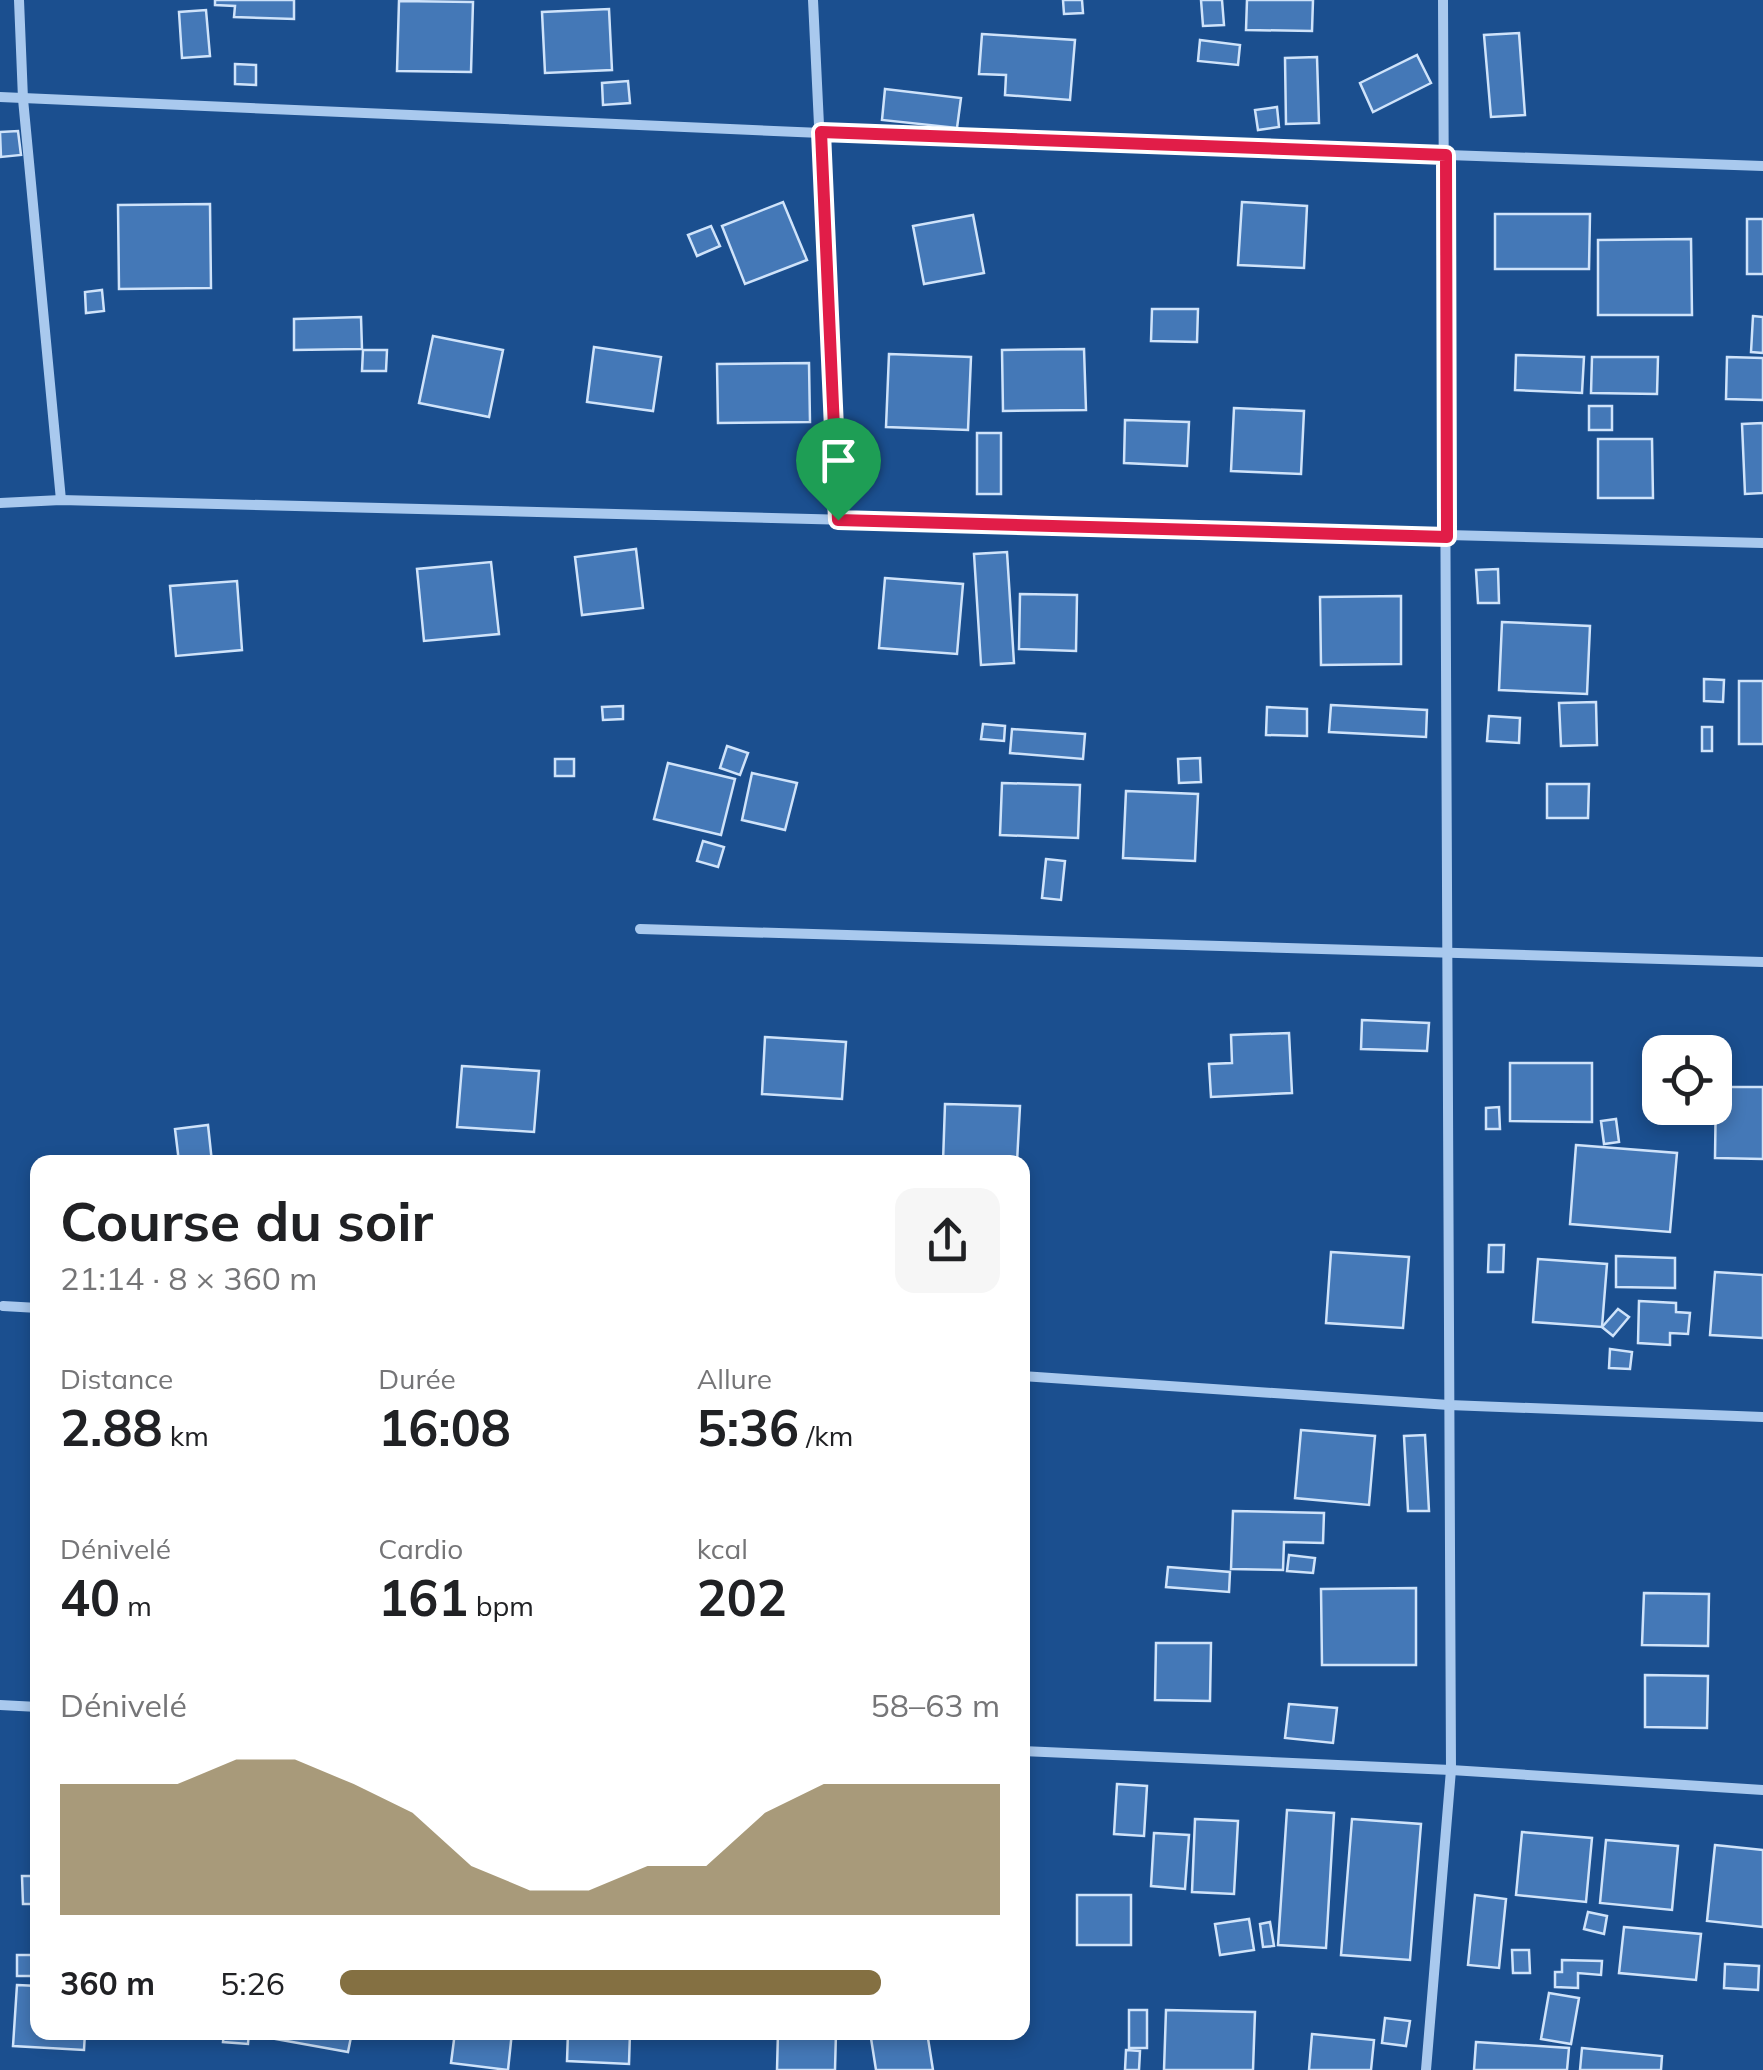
<!DOCTYPE html>
<html lang="fr">
<head>
<meta charset="utf-8">
<style>
	:root { --surface:#fff; --page:#f6f6f6; --text:#202124; --muted:#757577; --accent:#847042 }
	body { margin:0; font-family:Mulish,sans-serif; background:var(--page); color:var(--text); height:100vh; display:flex; flex-direction:column; font-size:38px; white-space:nowrap }
	* { box-sizing:border-box; margin:0 }
	p { font-size:32px; color:var(--muted) }
	.icon { flex:none; width:55px; height:55px; fill:none; stroke:currentColor; stroke-width:2; stroke-linecap:round; stroke-linejoin:round }
	.map { position:relative; flex:1; overflow:hidden }
	.sheet { position:absolute; left:30px; top:1155px; width:1000px; height:885px; display:flex; flex-direction:column; background:var(--surface); border-radius:20px; box-shadow:0 5px 15px #0003 }
	.sheet>* { flex:none }
	.controls { position:absolute; left:1642px; top:1035px; display:grid; gap:20px }
	.controls a { display:grid; place-items:center; width:90px; height:90px; border-radius:20px; background:var(--surface); box-shadow:0 5px 15px #0003; font-size:50px }
	.pin { position:absolute; display:grid; place-items:center; width:85px; height:85px; color:#fff; margin:-102px -42px; border-radius:50% 50% 50% 0; rotate:-45deg; box-shadow:0 0 10px #0007 }
	.pin .icon { rotate:45deg }
	.round { display:grid; place-items:center; flex:none; width:105px; height:105px; border-radius:20px; background:var(--page) }
	.summary { display:flex; align-items:center; justify-content:space-between; height:170px; padding:0 30px }
	h1 { font-size:55px; font-weight:700; line-height:75px }
	.metrics { display:grid; grid-template-columns:repeat(3,1fr); gap:15px; height:170px; padding:10px 30px }
	.metrics div { display:grid; align-content:center }
	.metrics b { font-size:50px; font-weight:700 }
	.metrics small { font-size:28px; font-weight:400 }
	.metrics p { font-size:28px }
	.chart { height:280px; padding:20px 30px }
	.chart p { display:flex; justify-content:space-between }
	.chart svg { width:100%; height:180px; margin-top:10px; fill:var(--accent); opacity:.7 }
	ul { padding:0 30px; list-style:none; font-size:32px }
	li { display:grid; grid-template-columns:160px 120px 1fr; align-items:center; height:75px }
	li i { height:25px; border-radius:12px; background:var(--accent) }
	.map>svg:first-child { display:block }
	.building { fill:#4478b7; stroke:#cfe3fa; stroke-width:2.5 }
	.lines { fill:none; stroke-linecap:round; stroke-linejoin:round }
	.minor { stroke:#a9c9ee; stroke-width:10 }
	.route-casing { stroke:#fff; stroke-width:20 }
	.route { stroke:#e11d48; stroke-width:12 }
</style>
</head>
<body>
<div class="map">
<svg width="1763" height="2070" viewBox="0 0 1763 2070">
	<rect width="100%" height="100%" fill="#1b4f8f"/>
	<g class="building">
		<polygon points="215,0 294,0 294,19 234,17 235,6 215,5"/>
		<polygon points="1063,0 1082,0 1083,13 1064,14"/>
		<polygon points="1201,0 1222,0 1224,25 1203,26"/>
		<polygon points="1247,0 1313,0 1312,31 1246,30"/>
		<polygon points="399,1 473,2 471,72 397,71"/>
		<polygon points="609,9 612,70 545,73 542,12"/>
		<polygon points="206,10 210,56 182,58 179,12"/>
		<polygon points="1519,33 1525,115 1491,117 1484,35"/>
		<polygon points="982,34 1075,40 1070,100 1005,95 1006,75 979,74"/>
		<polygon points="1200,40 1240,45 1238,65 1198,61"/>
		<polygon points="1417,55 1431,83 1373,112 1360,83"/>
		<polygon points="1317,57 1319,123 1286,124 1285,58"/>
		<polygon points="235,64 256,65 256,85 235,84"/>
		<polygon points="628,81 630,103 603,105 602,83"/>
		<polygon points="885,89 961,98 957,128 882,120"/>
		<polygon points="1277,107 1279,127 1258,130 1255,110"/>
		<polygon points="18,131 21,155 1,157 0,132"/>
		<polygon points="783,202 807,260 745,284 722,226"/>
		<polygon points="1242,202 1307,206 1304,268 1238,265"/>
		<polygon points="210,204 211,288 119,289 118,205"/>
		<polygon points="1495,214 1590,214 1589,269 1495,269"/>
		<polygon points="973,215 984,273 924,284 913,226"/>
		<rect x="1747" y="219" width="16" height="55"/>
		<polygon points="711,226 720,246 697,256 688,235"/>
		<polygon points="1691,239 1692,315 1598,315 1598,240"/>
		<polygon points="102,290 104,311 86,313 85,292"/>
		<polygon points="1152,309 1198,309 1197,342 1151,341"/>
		<polygon points="1753,316 1763,317 1763,353 1751,352"/>
		<polygon points="361,317 362,349 294,350 294,319"/>
		<polygon points="433,336 503,350 489,417 419,403"/>
		<polygon points="594,347 661,357 653,411 587,402"/>
		<polygon points="1084,349 1086,410 1003,411 1002,350"/>
		<polygon points="363,350 387,350 386,371 362,371"/>
		<polygon points="889,354 971,357 968,430 886,427"/>
		<polygon points="1516,355 1584,357 1582,393 1515,390"/>
		<polygon points="1592,357 1658,357 1657,394 1591,393"/>
		<polygon points="1727,357 1763,358 1763,400 1726,399"/>
		<polygon points="809,363 810,422 718,423 717,364"/>
		<rect x="1589" y="406" width="23" height="24"/>
		<polygon points="1234,408 1304,411 1301,474 1231,471"/>
		<polygon points="1125,420 1189,422 1187,466 1124,463"/>
		<polygon points="1763,423 1763,493 1745,494 1742,424"/>
		<rect x="977" y="433" width="24" height="61"/>
		<polygon points="1598,439 1652,439 1653,498 1598,498"/>
		<polygon points="636,549 643,608 582,615 575,557"/>
		<polygon points="1007,552 1014,663 981,665 974,554"/>
		<polygon points="491,562 499,634 424,641 417,569"/>
		<polygon points="1498,569 1499,603 1478,603 1476,570"/>
		<polygon points="885,578 963,584 957,654 879,648"/>
		<polygon points="237,581 242,650 176,656 170,586"/>
		<polygon points="1020,594 1077,595 1076,651 1019,649"/>
		<polygon points="1401,596 1401,664 1321,665 1320,597"/>
		<polygon points="1502,622 1590,626 1587,694 1499,690"/>
		<polygon points="1704,679 1724,680 1723,702 1704,701"/>
		<rect x="1739" y="681" width="24" height="63"/>
		<polygon points="1596,702 1597,745 1561,746 1559,703"/>
		<polygon points="1331,705 1427,710 1426,737 1329,732"/>
		<polygon points="623,706 623,719 603,720 602,707"/>
		<polygon points="1267,707 1307,709 1307,736 1266,735"/>
		<polygon points="1489,716 1520,718 1519,743 1487,741"/>
		<polygon points="983,724 1005,726 1004,741 981,739"/>
		<rect x="1702" y="727" width="10" height="24"/>
		<polygon points="1012,729 1085,734 1083,759 1010,753"/>
		<polygon points="727,746 748,753 740,775 720,768"/>
		<polygon points="1200,758 1201,782 1179,783 1178,759"/>
		<rect x="555" y="759" width="19" height="17"/>
		<polygon points="668,763 735,779 721,835 654,819"/>
		<polygon points="752,773 797,783 785,830 742,820"/>
		<polygon points="1002,783 1080,785 1078,838 1000,835"/>
		<polygon points="1547,784 1589,784 1588,818 1547,818"/>
		<polygon points="1126,791 1198,794 1195,861 1123,858"/>
		<polygon points="703,841 724,847 718,867 697,861"/>
		<polygon points="1046,859 1065,861 1061,900 1042,898"/>
		<polygon points="1362,1020 1429,1023 1427,1051 1361,1049"/>
		<polygon points="1289,1033 1292,1093 1211,1097 1209,1064 1232,1063 1231,1035"/>
		<polygon points="765,1037 846,1042 842,1099 762,1094"/>
		<polygon points="1510,1063 1592,1063 1592,1122 1510,1121"/>
		<polygon points="462,1066 539,1071 534,1132 457,1127"/>
		<polygon points="1716,1087 1763,1087 1763,1159 1715,1158"/>
		<polygon points="945,1104 1020,1106 1017,1162 943,1162"/>
		<polygon points="1499,1107 1500,1129 1486,1129 1486,1108"/>
		<polygon points="1616,1119 1619,1142 1604,1144 1601,1121"/>
		<polygon points="208,1125 212,1162 179,1162 175,1129"/>
		<polygon points="1576,1145 1677,1153 1670,1232 1570,1224"/>
		<polygon points="1489,1245 1504,1245 1503,1272 1488,1272"/>
		<polygon points="1331,1252 1409,1257 1403,1328 1326,1323"/>
		<polygon points="1616,1256 1675,1258 1675,1288 1616,1287"/>
		<polygon points="1538,1259 1607,1264 1602,1327 1533,1322"/>
		<polygon points="1715,1272 1763,1275 1763,1338 1710,1335"/>
		<polygon points="1639,1301 1676,1303 1676,1312 1690,1313 1688,1334 1670,1333 1670,1345 1638,1343"/>
		<polygon points="1618,1309 1629,1317 1613,1336 1602,1327"/>
		<polygon points="1610,1349 1632,1352 1630,1369 1609,1368"/>
		<polygon points="1301,1430 1375,1436 1369,1505 1295,1498"/>
		<polygon points="1425,1435 1429,1511 1408,1511 1404,1436"/>
		<polygon points="1233,1511 1324,1513 1323,1543 1284,1542 1283,1570 1231,1569"/>
		<polygon points="1289,1555 1315,1558 1313,1573 1287,1571"/>
		<polygon points="1168,1567 1230,1572 1229,1592 1166,1587"/>
		<polygon points="1416,1588 1416,1665 1322,1665 1321,1589"/>
		<polygon points="1644,1593 1709,1594 1708,1646 1642,1645"/>
		<polygon points="1156,1643 1211,1643 1210,1701 1155,1700"/>
		<polygon points="1645,1675 1708,1676 1707,1728 1645,1727"/>
		<polygon points="1289,1704 1337,1708 1333,1743 1285,1738"/>
		<polygon points="1117,1784 1147,1786 1144,1836 1114,1834"/>
		<polygon points="1287,1810 1334,1813 1326,1948 1278,1945"/>
		<polygon points="1195,1819 1238,1821 1234,1894 1192,1892"/>
		<polygon points="1352,1819 1421,1824 1410,1960 1341,1955"/>
		<polygon points="1522,1832 1592,1838 1586,1902 1516,1895"/>
		<polygon points="1154,1833 1189,1835 1185,1889 1151,1886"/>
		<polygon points="1606,1840 1678,1846 1672,1910 1600,1903"/>
		<polygon points="1715,1845 1763,1850 1763,1927 1707,1921"/>
		<polygon points="22,1876 38,1876 38,1904 23,1904"/>
		<rect x="1077" y="1895" width="54" height="50"/>
		<polygon points="1475,1895 1506,1899 1499,1968 1468,1965"/>
		<polygon points="1588,1912 1607,1916 1604,1934 1584,1929"/>
		<polygon points="1249,1919 1254,1950 1220,1955 1215,1924"/>
		<polygon points="1270,1922 1274,1946 1263,1947 1260,1924"/>
		<polygon points="1624,1927 1701,1934 1696,1980 1619,1973"/>
		<polygon points="1512,1950 1529,1950 1530,1973 1513,1973"/>
		<rect x="17" y="1955" width="21" height="21"/>
		<polygon points="1562,1960 1602,1961 1601,1975 1578,1973 1578,1988 1555,1987 1555,1972 1562,1972"/>
		<polygon points="1725,1964 1759,1966 1758,1990 1724,1988"/>
		<polygon points="17,1985 38,1986 38,2032 85,2032 84,2050 13,2046"/>
		<polygon points="1549,1993 1579,1998 1571,2044 1541,2039"/>
		<rect x="1129" y="2010" width="18" height="38"/>
		<polygon points="1166,2010 1255,2012 1253,2070 1164,2070"/>
		<polygon points="1385,2018 1410,2021 1406,2046 1382,2043"/>
		<polygon points="224,2032 249,2032 248,2044 223,2042"/>
		<polygon points="271,2032 352,2032 348,2052 270,2038"/>
		<polygon points="455,2032 512,2032 508,2070 451,2063"/>
		<polygon points="568,2032 630,2032 629,2064 567,2061"/>
		<polygon points="778,2032 836,2032 835,2070 777,2070"/>
		<polygon points="870,2032 927,2032 933,2070 876,2070"/>
		<polygon points="1312,2034 1374,2040 1371,2070 1309,2070"/>
		<polygon points="1476,2042 1569,2048 1567,2070 1474,2070"/>
		<polygon points="1582,2048 1662,2056 1661,2070 1580,2070"/>
		<polygon points="1126,2050 1140,2051 1139,2070 1125,2070"/>
	</g>
	<g class="lines">
		<g class="minor">
			<polyline points="19,0 23,99 61,500"/>
			<polyline points="813,0 838,521"/>
			<polyline points="0,97 821,133 1763,166"/>
			<polyline points="0,503 61,500 1763,543"/>
			<polyline points="640,929 1763,962"/>
			<polyline points="3,1306 38,1308"/>
			<polyline points="1022,1376 1449,1405 1763,1417"/>
			<polyline points="0,1705 38,1707"/>
			<polyline points="1022,1751 1451,1770 1763,1790"/>
			<polyline points="1426,2070 1451,1770 1443,0"/>
		</g>
	</g>
	<g class="lines">
		<defs>
			<polygon id="route" points="821,132 1446,155 1447,537 838,520"/>
		</defs>
		<use href="#route" class="route-casing"/>
		<use href="#route" class="route"/>
	</g>
</svg>
<div class="controls">
<a><svg class="icon" aria-label="locate" viewBox="0 0 24 24"><circle cx="12" cy="12" r="6"/><path d="M12 2v4M12 18v4M2 12h4M18 12h4"/></svg></a>
</div>
<div class="pin" style="left:838px;top:520px;background:#1e9e55"><svg class="icon" aria-label="arrive" viewBox="0 0 24 24"><path d="M6 21V4h12l-3 4 3 4H6"/></svg></div>
<section class="sheet">
<div class="summary"><div><h1>Course du soir</h1><p>21:14 · 8 × 360 m</p></div><a class="round"><svg class="icon" aria-label="share" viewBox="0 0 24 24"><path d="M12 15V3M7 8l5-5 5 5M5 13v7h14v-7"/></svg></a></div>
<div class="metrics">
<div><p>Distance</p><b>2.88<small> km</small></b></div>
<div><p>Durée</p><b>16:08</b></div>
<div><p>Allure</p><b>5:36<small> /km</small></b></div>
</div>
<div class="metrics">
<div><p>Dénivelé</p><b>40<small> m</small></b></div>
<div><p>Cardio</p><b>161<small> bpm</small></b></div>
<div><p>kcal</p><b>202</b></div>
</div>
<div class="chart"><p><span>Dénivelé</span>58–63 m</p>
<svg viewBox="0 0 160 44" preserveAspectRatio="none"><path d="M0 44V12L10 12L20 12L30 6L40 6L50 12L60 19L70 32L80 38L90 38L100 32L110 32L120 19L130 12L140 12L150 12L160 12V44z"/></svg>
</div>
<ul>
<li><b>360 m</b>5:26<i style="width:82%"></i></li>
</ul>
</section>
</div>
</body>
</html>
